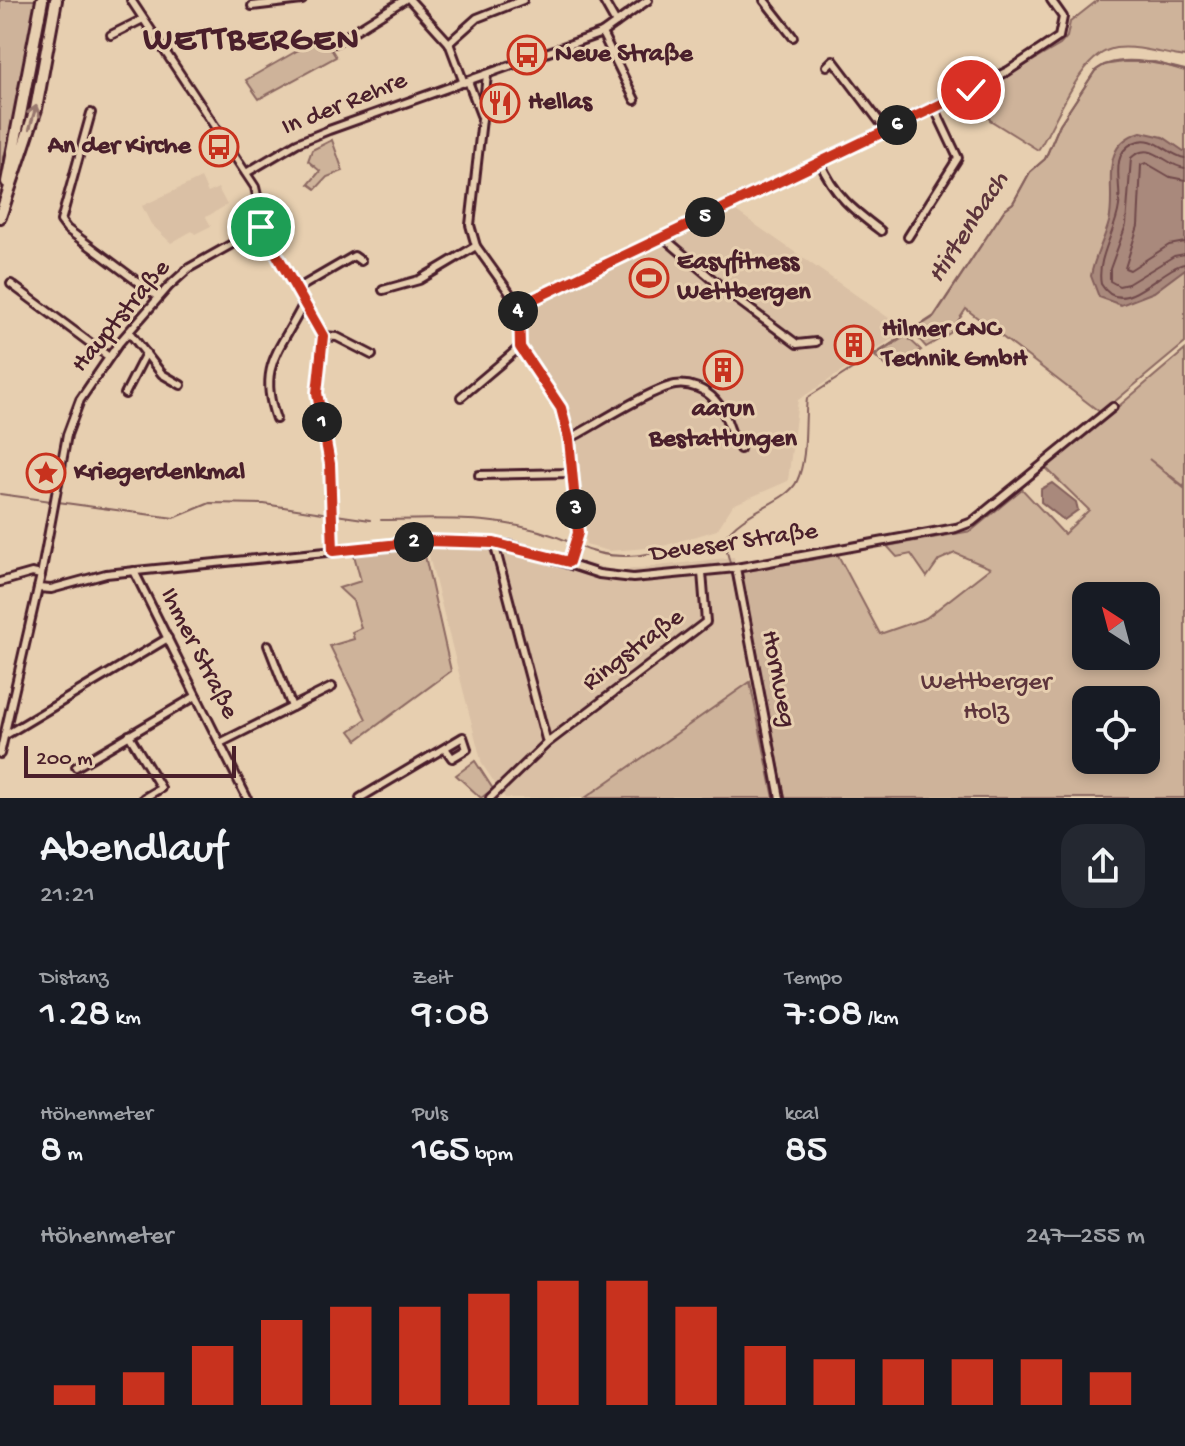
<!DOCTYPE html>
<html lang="de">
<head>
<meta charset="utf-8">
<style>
	:root { --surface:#171b24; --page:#242831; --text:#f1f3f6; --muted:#9ea1a6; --accent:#c8321e }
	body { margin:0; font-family:"Gochi Hand",sans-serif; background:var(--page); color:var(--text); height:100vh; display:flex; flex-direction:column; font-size:30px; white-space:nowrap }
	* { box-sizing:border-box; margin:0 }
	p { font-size:26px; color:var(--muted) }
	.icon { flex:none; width:44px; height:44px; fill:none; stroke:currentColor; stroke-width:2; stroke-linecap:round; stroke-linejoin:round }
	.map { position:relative; height:798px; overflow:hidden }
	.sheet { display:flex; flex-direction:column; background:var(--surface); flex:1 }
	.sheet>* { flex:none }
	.needle { width:52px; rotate:324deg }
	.tools { position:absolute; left:1072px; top:582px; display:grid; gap:16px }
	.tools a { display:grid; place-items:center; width:88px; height:88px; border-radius:16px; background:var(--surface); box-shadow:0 4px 12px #0003; font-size:40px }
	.scale { position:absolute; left:24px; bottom:20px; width:212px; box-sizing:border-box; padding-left:8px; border:4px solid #4a1f2b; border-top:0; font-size:22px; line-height:28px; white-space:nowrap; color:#4a1f2b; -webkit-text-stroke:6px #e7cfb0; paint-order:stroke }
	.pin { position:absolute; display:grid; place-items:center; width:68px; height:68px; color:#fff; margin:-34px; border:4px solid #fff; border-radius:50%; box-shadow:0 2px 8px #0007 }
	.km { position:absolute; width:40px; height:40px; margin:-20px; border-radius:50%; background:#222; color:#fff; font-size:22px; line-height:40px; text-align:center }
	.round { display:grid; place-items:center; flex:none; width:84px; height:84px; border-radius:24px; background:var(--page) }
	.summary { display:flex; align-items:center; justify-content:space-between; height:136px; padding:0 40px }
	h1 { font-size:44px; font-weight:600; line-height:60px }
	.stats { display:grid; grid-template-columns:repeat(3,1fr); gap:12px; height:136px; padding:8px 40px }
	.stats div { display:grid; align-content:center }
	.stats b { font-size:40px; font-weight:600 }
	.stats small { font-size:22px; font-weight:400 }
	.stats p { font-size:22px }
	.chart { height:224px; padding:16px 40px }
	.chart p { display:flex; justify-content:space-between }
	.chart svg { width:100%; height:144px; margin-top:8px; stroke:var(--accent); stroke-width:6 }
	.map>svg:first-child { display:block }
	.built { fill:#dac0a5 }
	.green { fill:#ceb39a; stroke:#8c6962; stroke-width:2; fill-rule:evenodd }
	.water { fill:#a9897b; stroke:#835f5b; stroke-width:2 }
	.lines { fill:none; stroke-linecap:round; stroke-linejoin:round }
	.shore { stroke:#70494b; stroke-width:2 }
	.stream { stroke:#835f5b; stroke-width:2 }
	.street-casing { stroke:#4a1f2b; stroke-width:12 }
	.primary-casing { stroke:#4a1f2b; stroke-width:16 }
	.street { stroke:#e7cfb0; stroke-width:6 }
	.primary { stroke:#e7cfb0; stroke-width:10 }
	.oneway { stroke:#98776e }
	.route-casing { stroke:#fff; stroke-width:16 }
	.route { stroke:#c8321e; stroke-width:10 }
	.labels { text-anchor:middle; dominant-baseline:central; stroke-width:6; stroke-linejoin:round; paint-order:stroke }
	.poi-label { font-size:26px; font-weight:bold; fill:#4a1f2b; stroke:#e7cfb0; text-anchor:start }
	.street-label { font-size:26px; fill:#4a1f2b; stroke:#e7cfb0 }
	.park-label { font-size:26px; fill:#5e353c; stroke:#e7cfb0 }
	.water-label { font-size:28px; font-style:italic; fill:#5d343b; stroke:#e7cfb0 }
	.district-label { font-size:34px; font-weight:bold; letter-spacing:2px; fill:#4a1f2b; stroke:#e7cfb0 }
</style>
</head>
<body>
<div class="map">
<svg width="1185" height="798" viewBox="0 0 1185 798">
	<rect width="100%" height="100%" fill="#e7cfb0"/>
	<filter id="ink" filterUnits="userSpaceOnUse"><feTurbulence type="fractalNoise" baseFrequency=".0125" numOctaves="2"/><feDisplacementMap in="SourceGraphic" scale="16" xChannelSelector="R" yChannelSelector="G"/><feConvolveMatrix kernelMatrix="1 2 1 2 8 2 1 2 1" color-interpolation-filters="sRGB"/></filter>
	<g filter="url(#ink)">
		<g class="built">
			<polygon points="201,178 208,193 218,188 227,205 206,217 211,226 195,234 192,231 171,243 151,224 142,206"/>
			<polygon points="736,211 906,330 798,400 788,481 733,505 717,530 660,547 609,551 586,545 572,432 562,401 521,336 523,316 547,299"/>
			<polygon points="424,536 502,539 616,571 734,557 750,682 585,798 505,798 482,764"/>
		</g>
		<g class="green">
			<polygon points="0,0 36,0 28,58 0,174"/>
			<path d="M1098,0h87v57c-22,-3 -47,-12 -69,-9 -37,5 -59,75 -78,102l-48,-30 -14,-26 84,-49 7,-8 3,-15z"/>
			<polygon points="323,36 336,57 259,99 246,80"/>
			<polygon points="1123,62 1155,62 1185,71 1185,343 1101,413 966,309 950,333 926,347 912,331 934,317 1005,209 1013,203 1030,172 1045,159 1060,124 1095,71 1104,65"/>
			<polygon points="332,140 343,171 327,177 316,189 309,184 320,171 308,161 312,150"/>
			<polygon points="906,336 921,350 891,370 875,356"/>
			<path d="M1185,350v137l-36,-28 36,30v309h-400l-44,-226 97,-17 42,79 46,-16 64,-50 -35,-15 -16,7 -12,17 -16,-23 -14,3 -10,-11 84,-15 51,-42 42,45 25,-24 -43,-42zM1086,596h60v60h-60zM1086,700h60v60h-60z"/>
			<polygon points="423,547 451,671 357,740 350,731 366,719 330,646 354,639 352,632 361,628 353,601 339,588 361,581 354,555"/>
			<polygon points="750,682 774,798 585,798"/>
			<polygon points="475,761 493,789 481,798 456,775"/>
		</g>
		<g class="water">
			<path d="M1141,132l22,5 22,15v117l-31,23 -33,13 -22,-8 -8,-21c3,-19 13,-35 18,-54 8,-33 -13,-77 32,-90z"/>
			<polygon points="1052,483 1076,502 1078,510 1064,520 1041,502 1041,489"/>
		</g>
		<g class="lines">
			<g class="shore">
				<path d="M1185,158c-17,-2 -31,-26 -52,-15 -24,12 -11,42 -14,63 -3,25 -23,53 -18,78 22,37 60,-17 84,-20"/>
				<path d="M1185,168c-20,-2 -34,-29 -54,-10l-5,67 -16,44v12l9,5 9,-2 46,-28 11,-2"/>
				<polyline points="1185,180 1170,177 1146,163 1141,165 1138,226 1125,268 1130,270 1169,245 1185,242"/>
			</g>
			<g class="stream">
				<polyline points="0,494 174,518 210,503 264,504 329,514"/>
				<polyline points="336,515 370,520"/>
				<path d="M381,520c66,-1 130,-5 191,23"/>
				<polyline points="724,541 730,563"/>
				<path d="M578,546c48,23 96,0 146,-7 18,-29 63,-36 73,-58 11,-24 7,-57 10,-83l127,-82 71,-107 8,-6 17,-31 15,-13 15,-35 35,-53c21,-19 66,-7 90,-1"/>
				<polyline points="732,572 758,704"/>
				<polyline points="759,709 767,757"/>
			</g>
			<defs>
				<g id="street">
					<polyline points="410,0 449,43 464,83"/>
					<polyline points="603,0 616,23"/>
					<polyline points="764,0 793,37"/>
					<polyline points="252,6 302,0"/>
					<polyline points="602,33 635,100"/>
					<polyline points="111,35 143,19"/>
					<polyline points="335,43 404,0"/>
					<polyline points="449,43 477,18 523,0"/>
					<polyline points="827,66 833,60 886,130"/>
					<polyline points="487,75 470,225 476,246 519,306 520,347 561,408 569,439 578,533 569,562"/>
					<polyline points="468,81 481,115"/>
					<polyline points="91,113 61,221 67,229 158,297"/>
					<path d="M820,162c14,33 33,48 61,69"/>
					<polyline points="246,173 297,143 329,130 602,33 648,0"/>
					<polyline points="261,227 323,336"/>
					<polyline points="663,237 731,295 797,344 816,342"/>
					<polyline points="908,237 958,158 934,107"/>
					<polyline points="11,284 109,357"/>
					<polyline points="297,289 354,256 361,261"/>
					<polyline points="383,290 419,280 476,246"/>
					<polyline points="519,306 1008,71 1059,37 1063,17 1051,0"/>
					<polyline points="129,332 162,374 181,385"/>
					<polyline points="323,336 317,393 330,464 333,551"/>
					<polyline points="323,336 337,337 372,355"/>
					<polyline points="125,394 146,353"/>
					<polyline points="461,397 520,347"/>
					<path d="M276,419c-19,-54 5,-69 28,-116"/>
					<path d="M569,439c25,-13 82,-50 106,-54 15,-2 30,4 40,15 14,14 13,34 25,49"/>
					<polyline points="479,475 572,473"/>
					<polyline points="494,543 547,743"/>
					<polyline points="736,568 780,798"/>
					<polyline points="134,571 247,798"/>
					<polyline points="0,582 32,573 41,575"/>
					<polyline points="38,588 51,589 106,574 436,541 509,545 599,574 633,578 736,568 956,528 972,522 1113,407"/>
					<polyline points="268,645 292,707"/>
					<polyline points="129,735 161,788 144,798"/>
					<polyline points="4,736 168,638"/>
					<polyline points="220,743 332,687"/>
					<polyline points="0,754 41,575 67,435 80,400 119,343 169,286 189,268 257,230 263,222 255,187 131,0"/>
					<polyline points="76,767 196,696"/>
					<polyline points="360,798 463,737 467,749 452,758 445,748"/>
					<polyline points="490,798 547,743 706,622 702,572"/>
				</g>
				<g id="primary">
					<polyline points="7,182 42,0"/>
					<polyline points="0,217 36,109 56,0"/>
				</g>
			</defs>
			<use href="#street" class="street-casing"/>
			<use href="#primary" class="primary-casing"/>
			<use href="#street" class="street"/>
			<use href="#primary" class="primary"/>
		</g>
		<defs><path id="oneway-shaft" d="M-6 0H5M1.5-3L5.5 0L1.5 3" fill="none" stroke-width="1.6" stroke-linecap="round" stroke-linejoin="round" transform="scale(2)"/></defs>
		<use class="oneway" href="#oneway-shaft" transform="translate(33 117) rotate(-74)"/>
	</g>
	<g class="lines" filter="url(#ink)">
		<defs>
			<polyline id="route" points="261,227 323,336 317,393 330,464 333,551 428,541 494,543 569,562 578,533 569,439 561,408 520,347 519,306 971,90"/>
		</defs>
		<use href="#route" class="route-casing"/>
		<use href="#route" class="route"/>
	</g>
	<defs>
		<symbol id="bus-ring" viewBox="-11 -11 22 22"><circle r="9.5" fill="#e7cfb0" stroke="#c8321e" stroke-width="1.5"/><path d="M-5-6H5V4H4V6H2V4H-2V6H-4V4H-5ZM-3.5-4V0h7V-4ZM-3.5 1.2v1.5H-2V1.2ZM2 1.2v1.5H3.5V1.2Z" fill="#c8321e"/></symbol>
		<symbol id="restaurant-ring" viewBox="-11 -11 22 22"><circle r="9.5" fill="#e7cfb0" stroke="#c8321e" stroke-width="1.5"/><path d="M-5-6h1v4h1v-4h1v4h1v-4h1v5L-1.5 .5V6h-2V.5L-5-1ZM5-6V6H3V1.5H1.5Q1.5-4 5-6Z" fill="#c8321e"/></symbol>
		<symbol id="stadium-ring" viewBox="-11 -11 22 22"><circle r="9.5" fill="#e7cfb0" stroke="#c8321e" stroke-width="1.5"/><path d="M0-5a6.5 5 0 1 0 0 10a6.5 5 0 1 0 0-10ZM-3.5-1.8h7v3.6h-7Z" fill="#c8321e"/></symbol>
		<symbol id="building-ring" viewBox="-11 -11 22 22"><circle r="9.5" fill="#e7cfb0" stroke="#c8321e" stroke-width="1.5"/><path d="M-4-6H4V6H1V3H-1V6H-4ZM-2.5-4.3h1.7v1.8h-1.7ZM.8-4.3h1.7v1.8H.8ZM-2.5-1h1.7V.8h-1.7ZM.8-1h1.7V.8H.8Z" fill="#c8321e"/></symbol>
		<symbol id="sight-ring" viewBox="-11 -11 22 22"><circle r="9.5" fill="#e7cfb0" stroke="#c8321e" stroke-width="1.5"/><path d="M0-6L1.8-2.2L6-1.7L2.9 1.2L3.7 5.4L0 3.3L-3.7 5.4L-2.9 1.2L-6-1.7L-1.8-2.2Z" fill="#c8321e"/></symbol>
	</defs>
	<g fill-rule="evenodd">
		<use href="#bus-ring" x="505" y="33" width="44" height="44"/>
		<use href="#restaurant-ring" x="478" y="81" width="44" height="44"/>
		<use href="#bus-ring" x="197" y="125" width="44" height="44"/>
		<use href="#stadium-ring" x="627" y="256" width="44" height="44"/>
		<use href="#building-ring" x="832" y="323" width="44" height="44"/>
		<use href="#building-ring" x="701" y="348" width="44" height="44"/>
		<use href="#sight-ring" x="24" y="451" width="44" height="44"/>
	</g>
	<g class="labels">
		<g class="poi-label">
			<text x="555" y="55">Neue Straße</text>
			<text x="528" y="103">Hellas</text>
			<text x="191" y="147" text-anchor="end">An der Kirche</text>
			<text x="677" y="263">Easyfitness<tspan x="677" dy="30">Wettbergen</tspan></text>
			<text x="882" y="330">Hilmer CNC<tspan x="882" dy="30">Technik GmbH</tspan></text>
			<text x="723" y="410" text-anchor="middle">aarun<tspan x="723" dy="30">Bestattungen</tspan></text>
			<text x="74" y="473">Kriegerdenkmal</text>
		</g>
		<g class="street-label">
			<text transform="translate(345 105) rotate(-22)">In der Rehre</text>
			<text transform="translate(122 317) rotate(-50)">Hauptstraße</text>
			<text transform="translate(734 544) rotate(-8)">Deveser Straße</text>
			<text transform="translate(634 651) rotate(-37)">Ringstraße</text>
			<text transform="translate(198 654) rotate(63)">Ihmer Straße</text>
			<text transform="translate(777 679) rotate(79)">Hornweg</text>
		</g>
		<g class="park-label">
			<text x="986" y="683">Wettberger<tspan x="986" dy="30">Holz</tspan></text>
		</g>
		<g class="water-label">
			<text transform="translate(969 228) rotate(-57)">Hirtenbach</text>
		</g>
		<g class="district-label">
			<text x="252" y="42">WETTBERGEN</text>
		</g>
	</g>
</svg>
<div class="tools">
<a><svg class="needle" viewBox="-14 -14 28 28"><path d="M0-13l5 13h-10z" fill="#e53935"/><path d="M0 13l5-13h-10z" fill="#9ea1a6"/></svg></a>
<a><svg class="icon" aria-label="locate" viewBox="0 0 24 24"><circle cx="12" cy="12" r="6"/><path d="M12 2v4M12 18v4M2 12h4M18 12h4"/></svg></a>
</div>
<div class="scale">200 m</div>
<div class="pin" style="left:261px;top:227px;background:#1e9e55"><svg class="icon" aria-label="arrive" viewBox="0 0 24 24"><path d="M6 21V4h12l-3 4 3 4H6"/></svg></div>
<div class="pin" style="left:971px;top:90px;background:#d93025"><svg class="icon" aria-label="check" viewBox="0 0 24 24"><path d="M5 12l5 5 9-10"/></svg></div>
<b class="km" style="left:322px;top:422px">1</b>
<b class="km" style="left:414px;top:542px">2</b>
<b class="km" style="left:576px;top:509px">3</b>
<b class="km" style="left:518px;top:311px">4</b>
<b class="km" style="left:705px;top:217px">5</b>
<b class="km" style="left:897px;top:125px">6</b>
</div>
<section class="sheet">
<div class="summary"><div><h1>Abendlauf</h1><p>21:21</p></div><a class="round"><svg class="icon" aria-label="share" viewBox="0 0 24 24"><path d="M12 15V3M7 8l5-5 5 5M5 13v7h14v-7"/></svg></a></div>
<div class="stats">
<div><p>Distanz</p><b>1.28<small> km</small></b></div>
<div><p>Zeit</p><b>9:08</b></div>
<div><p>Tempo</p><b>7:08<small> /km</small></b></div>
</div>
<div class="stats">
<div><p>Höhenmeter</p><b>8<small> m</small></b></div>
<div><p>Puls</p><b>165<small> bpm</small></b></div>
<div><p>kcal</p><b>85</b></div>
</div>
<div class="chart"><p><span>Höhenmeter</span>247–255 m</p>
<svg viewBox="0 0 160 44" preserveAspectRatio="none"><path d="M5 44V38M15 44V34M25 44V26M35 44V18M45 44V14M55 44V14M65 44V10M75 44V6M85 44V6M95 44V14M105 44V26M115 44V30M125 44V30M135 44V30M145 44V30M155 44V34"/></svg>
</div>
</section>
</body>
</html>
